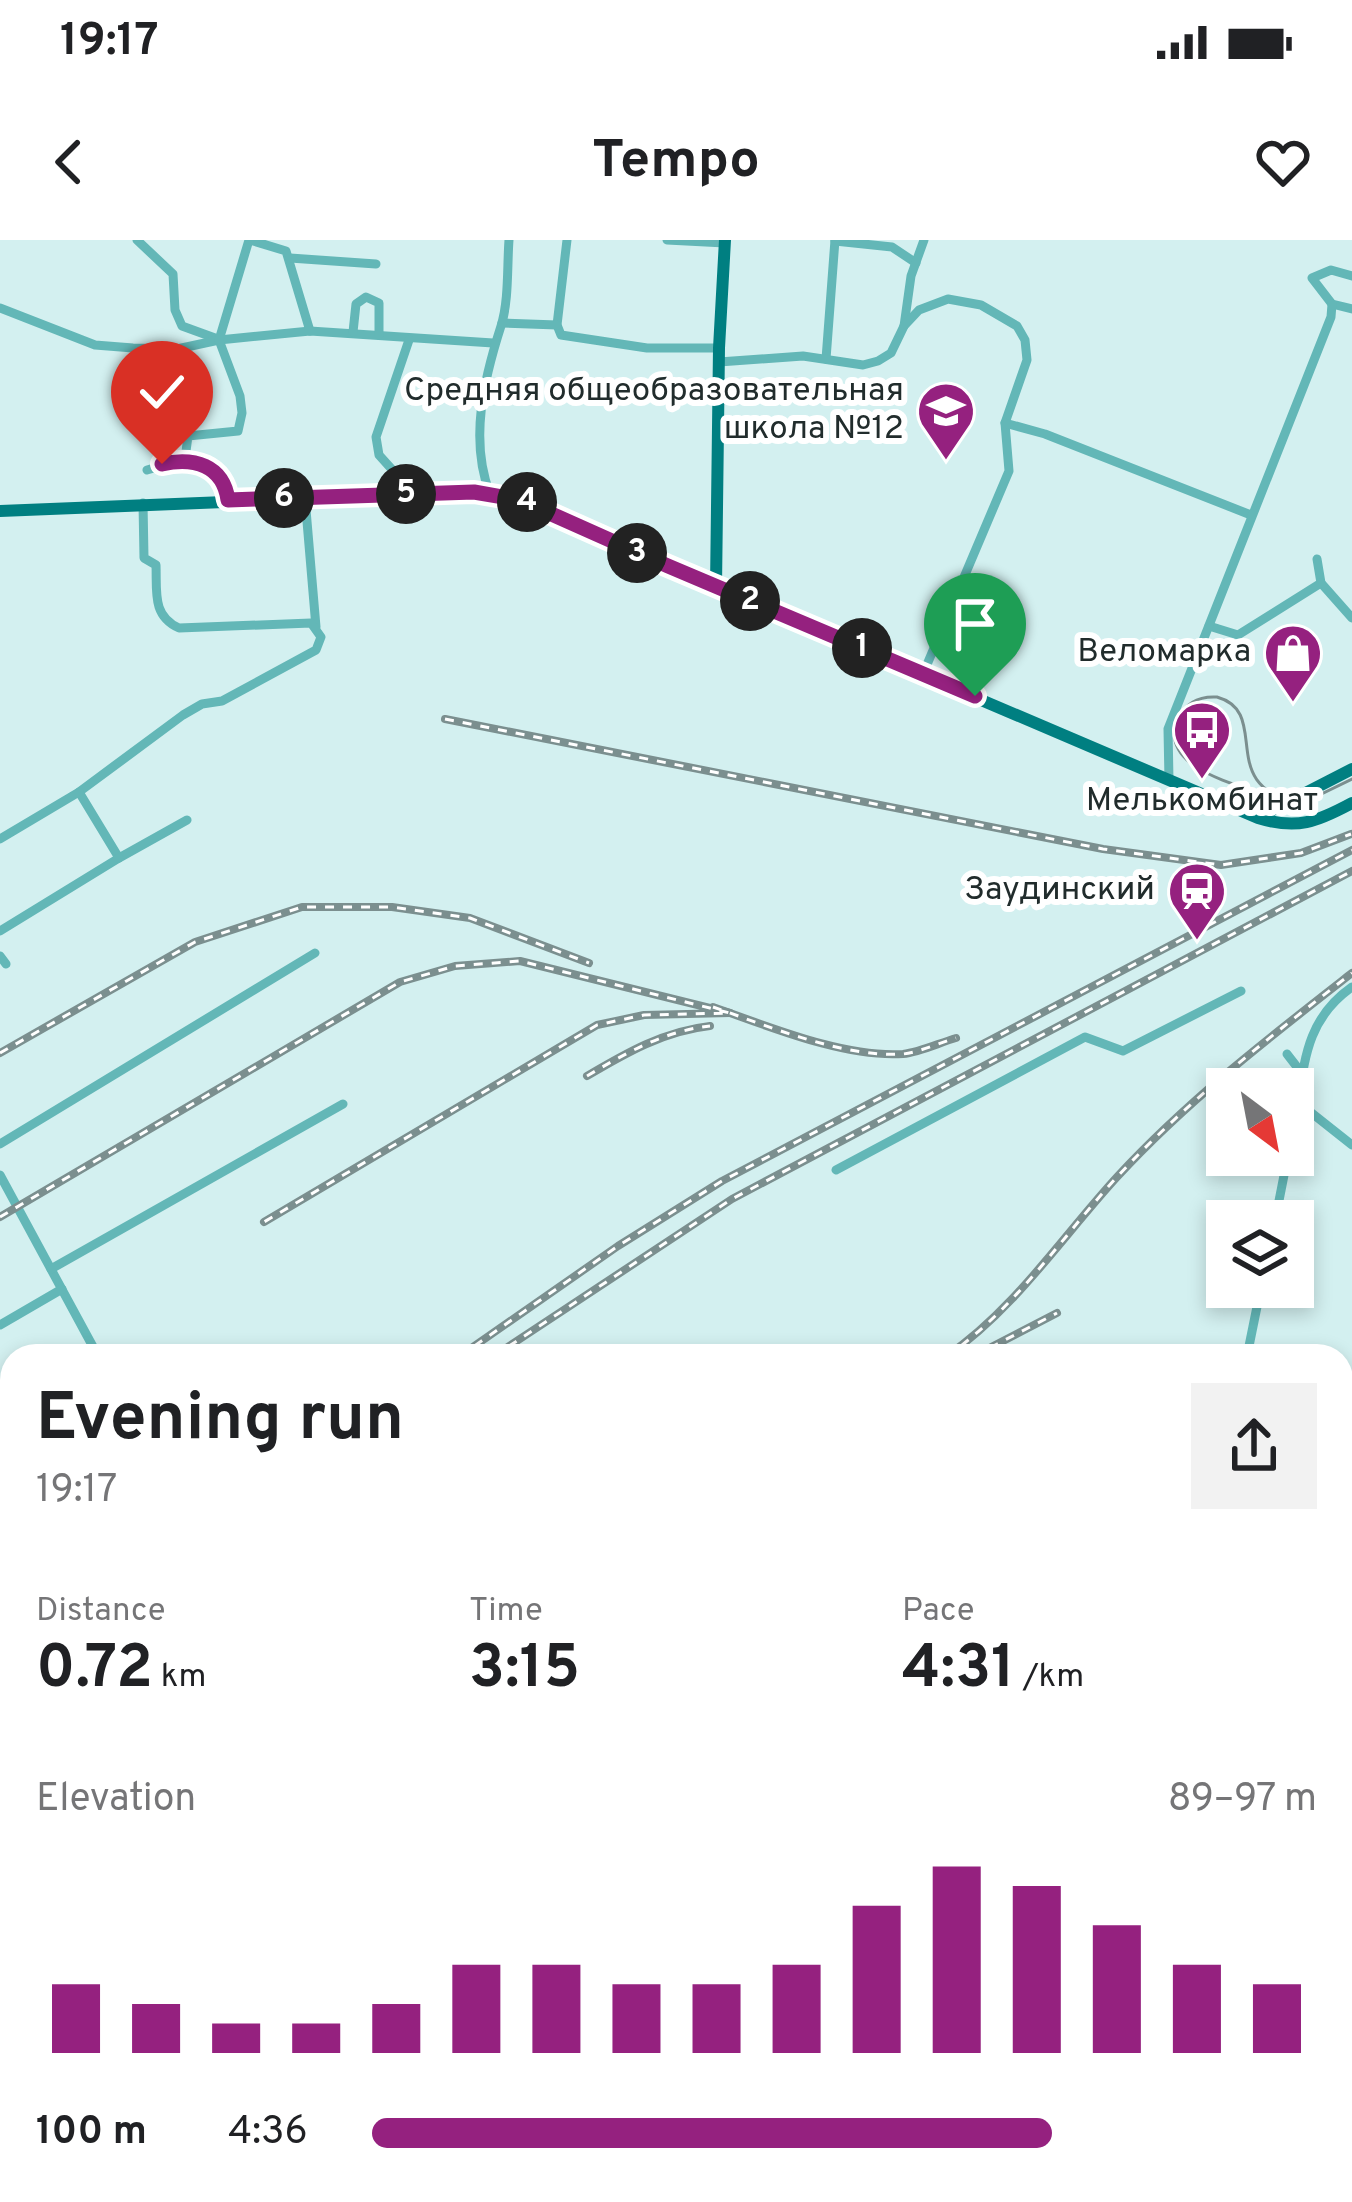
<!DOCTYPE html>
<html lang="en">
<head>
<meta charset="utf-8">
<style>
	:root { --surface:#fff; --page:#f2f2f2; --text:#202124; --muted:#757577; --accent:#95217f }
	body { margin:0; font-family:Overpass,sans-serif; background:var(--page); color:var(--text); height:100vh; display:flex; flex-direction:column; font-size:45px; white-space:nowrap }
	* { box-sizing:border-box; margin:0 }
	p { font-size:39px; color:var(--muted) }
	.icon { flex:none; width:66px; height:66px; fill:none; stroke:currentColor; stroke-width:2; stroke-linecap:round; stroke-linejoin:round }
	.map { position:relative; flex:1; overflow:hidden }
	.side { position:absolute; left:0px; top:1104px; width:1353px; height:858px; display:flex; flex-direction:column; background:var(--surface); border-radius:36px 36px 0 0; box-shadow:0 6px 18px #0003 }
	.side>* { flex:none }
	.needle { width:78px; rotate:148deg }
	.tools { position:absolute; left:1206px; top:828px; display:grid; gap:24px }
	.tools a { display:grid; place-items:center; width:108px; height:108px; border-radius:0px; background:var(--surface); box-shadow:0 6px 18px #0003; font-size:60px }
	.pin { position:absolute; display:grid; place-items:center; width:102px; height:102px; color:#fff; margin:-123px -51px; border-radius:50% 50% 50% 0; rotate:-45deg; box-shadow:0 0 12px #0007 }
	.pin .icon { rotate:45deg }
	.km { position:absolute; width:60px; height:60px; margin:-30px; border-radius:50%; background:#222; color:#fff; font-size:33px; line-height:60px; text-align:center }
	.round { display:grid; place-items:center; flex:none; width:126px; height:126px; border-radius:0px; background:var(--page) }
	.summary { display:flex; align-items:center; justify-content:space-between; height:204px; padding:0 36px }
	h1 { font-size:66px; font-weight:700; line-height:90px }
	.figures { display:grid; grid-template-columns:repeat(3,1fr); gap:18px; height:204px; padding:12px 36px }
	.figures div { display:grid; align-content:center }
	.figures b { font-size:60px; font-weight:700 }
	.figures small { font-size:33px; font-weight:400 }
	.figures p { font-size:33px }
	.chart { height:336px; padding:24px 36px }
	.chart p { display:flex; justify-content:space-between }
	.chart svg { width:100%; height:216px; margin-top:12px; stroke:var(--accent); stroke-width:6 }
	ul { padding:0 36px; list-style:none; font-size:39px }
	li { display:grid; grid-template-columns:192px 144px 1fr; align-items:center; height:90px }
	li i { height:30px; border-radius:15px; background:var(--accent) }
	.status { display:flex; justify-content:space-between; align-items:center; height:84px; padding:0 60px; background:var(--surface); direction:ltr }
	.status svg { height:33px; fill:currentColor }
	header { display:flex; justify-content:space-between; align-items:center; height:156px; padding:0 36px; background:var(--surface); font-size:54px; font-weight:700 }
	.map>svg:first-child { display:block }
	.green { fill:#9eebec }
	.water { fill:#14bec0 }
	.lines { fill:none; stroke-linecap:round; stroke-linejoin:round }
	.minor { stroke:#63b7b7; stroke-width:9 }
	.major { stroke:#007f81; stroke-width:12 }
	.tram { stroke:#7b8f8f; stroke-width:3 }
	.rail-casing { stroke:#7b8f8f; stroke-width:8 }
	.rail { stroke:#fff; stroke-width:3; stroke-dasharray:9; stroke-linecap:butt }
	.route-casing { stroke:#fff; stroke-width:24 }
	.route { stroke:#95217f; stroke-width:15 }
	.labels { text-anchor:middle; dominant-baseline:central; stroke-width:12; stroke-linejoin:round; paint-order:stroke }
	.poi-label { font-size:33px; fill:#212c2c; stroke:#fff; text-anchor:end }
</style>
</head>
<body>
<div class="status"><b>19:17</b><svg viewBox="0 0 49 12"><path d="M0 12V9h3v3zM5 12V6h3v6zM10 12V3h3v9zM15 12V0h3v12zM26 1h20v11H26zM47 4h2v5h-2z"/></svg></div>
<header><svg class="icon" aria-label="back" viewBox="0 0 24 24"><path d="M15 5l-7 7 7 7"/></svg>Tempo<svg class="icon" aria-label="heart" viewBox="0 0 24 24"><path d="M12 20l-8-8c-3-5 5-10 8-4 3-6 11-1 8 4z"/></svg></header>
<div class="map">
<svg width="1352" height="1962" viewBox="0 0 1352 1962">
	<rect width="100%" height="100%" fill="#d3f0f0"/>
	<polygon class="green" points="315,1950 437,1950 449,1962 288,1962"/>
	<g class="water">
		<polygon points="1352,1670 1352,1898 1341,1908 1341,1679"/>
		<polygon points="1077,1950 1292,1950 1279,1962 1063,1962"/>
	</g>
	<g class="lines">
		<g class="minor">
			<polyline points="137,0 173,34 175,70 182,86 215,98"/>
			<polyline points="250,0 286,11 310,91"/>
			<polyline points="567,0 557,85 561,95 647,108 719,108"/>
			<polyline points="667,0 725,3"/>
			<polyline points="835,1 892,7 916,23"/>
			<polyline points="290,18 376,24"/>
			<polyline points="1352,36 1331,30 1312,38 1332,64 1352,69"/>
			<polyline points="0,68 95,105 133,108 177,109 219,100 310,91 493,103"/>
			<polyline points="502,83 557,85"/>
			<polyline points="904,86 911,36 924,0"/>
			<polyline points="353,92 356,64 366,57 379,63 379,95"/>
			<polyline points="409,100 376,197 379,215 414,254"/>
			<polyline points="826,119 835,0"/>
			<polyline points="719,122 803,116 863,125 878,121 891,113 904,86 919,70 948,59 981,65 1017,86 1025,100 1027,120 1005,183 1009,231 923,434"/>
			<polyline points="1005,183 1045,194 1251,275"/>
			<path d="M185,219c26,11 39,11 43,41"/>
			<polyline points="147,230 185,219 188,196 238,191 242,173 240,156 219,100 249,0"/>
			<path d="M490,254c-21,-54 -6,-115 11,-168 8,-25 6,-59 8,-86"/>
			<polyline points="305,258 316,387"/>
			<path d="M143,263l1,55 12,7c1,27 -4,51 23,63l132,-5 10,14 -5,13 -94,51 -20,3 -19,11 -104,77 40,66 68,-38"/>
			<polyline points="1317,319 1321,343 1352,378"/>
			<polyline points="1209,386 1238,395 1321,343"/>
			<polyline points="1169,540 1168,489 1331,77 1332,64"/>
			<polyline points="0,599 79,552"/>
			<polyline points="0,691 119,618"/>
			<polyline points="0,716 6,724"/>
			<polyline points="1287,814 1304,836"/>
			<polyline points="1299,863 1352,905"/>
			<path d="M1293,893c12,-58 6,-109 59,-146"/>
			<polyline points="0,904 315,713"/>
			<polyline points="836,930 1085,797 1123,811 1241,751"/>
			<polyline points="0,935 98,1116"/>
			<polyline points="1275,981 1288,915"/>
			<polyline points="51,1029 343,864"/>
			<polyline points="0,1085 62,1049"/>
			<polyline points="1247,1116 1261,1047"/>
			<polyline points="0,1280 12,1276"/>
			<polyline points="0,1562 12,1552"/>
			<polyline points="563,1962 597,1950"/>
			<polyline points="636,1962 653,1957 659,1962"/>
		</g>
		<g class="major">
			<path d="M0,271l474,-19 46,8 147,66 591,252c39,12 59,4 94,-15"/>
			<polyline points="716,347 719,108 725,0"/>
			<polyline points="1259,577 1352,529"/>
		</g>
		<path class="tram" d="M1269,556c-32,-12 -112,-28 -91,-77 8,-17 22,-23 39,-22 57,16 -5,92 86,106l49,-24"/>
		<defs>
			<g id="rail">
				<polyline points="445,479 1103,609 1221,625 1301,613 1351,594"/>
				<path d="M713,767c55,19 131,51 190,47 17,-2 36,-11 53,-16"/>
				<polyline points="0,813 195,702 302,667 392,667 470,678 589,723"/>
				<path d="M587,836c39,-23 77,-45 123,-50"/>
				<polyline points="0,977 400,742 455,726 520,721 730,773 644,775 597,785 264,982"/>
				<polyline points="460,1116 618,1006 722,941 1352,610"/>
				<polyline points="494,1116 732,959 1352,631"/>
				<path d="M947,1116c68,-47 115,-119 170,-179 71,-77 153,-140 235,-204"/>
				<polyline points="974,1116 1057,1073"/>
				<polyline points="0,1417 12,1412"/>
				<polyline points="0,1448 12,1440"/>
				<polyline points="0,1546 12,1536"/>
			</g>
		</defs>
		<use href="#rail" class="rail-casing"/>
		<use href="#rail" class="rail"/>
	</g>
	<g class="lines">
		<defs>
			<path id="route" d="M162,224c32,-7 61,1 66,36l246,-8 46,8 148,66 307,130"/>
		</defs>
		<use href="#route" class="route-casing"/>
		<use href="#route" class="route"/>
	</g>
	<defs>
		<symbol id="school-pin" viewBox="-11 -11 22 30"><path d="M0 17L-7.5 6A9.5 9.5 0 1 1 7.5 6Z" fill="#95217f" stroke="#fff"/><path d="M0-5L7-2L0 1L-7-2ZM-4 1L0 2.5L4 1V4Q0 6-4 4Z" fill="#fff"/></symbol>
		<symbol id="shop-pin" viewBox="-11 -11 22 30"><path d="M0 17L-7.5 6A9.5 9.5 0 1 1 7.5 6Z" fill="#95217f" stroke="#fff"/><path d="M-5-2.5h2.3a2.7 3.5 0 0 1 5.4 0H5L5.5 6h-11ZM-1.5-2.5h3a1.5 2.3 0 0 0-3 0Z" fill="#fff"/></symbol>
		<symbol id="bus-pin" viewBox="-11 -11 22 30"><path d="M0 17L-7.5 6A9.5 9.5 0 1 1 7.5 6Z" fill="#95217f" stroke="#fff"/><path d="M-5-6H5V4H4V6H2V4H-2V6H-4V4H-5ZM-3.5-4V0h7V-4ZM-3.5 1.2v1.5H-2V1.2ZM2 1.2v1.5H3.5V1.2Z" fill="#fff"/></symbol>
		<symbol id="station-pin" viewBox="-11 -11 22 30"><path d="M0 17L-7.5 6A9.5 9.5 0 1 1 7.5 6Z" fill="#95217f" stroke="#fff"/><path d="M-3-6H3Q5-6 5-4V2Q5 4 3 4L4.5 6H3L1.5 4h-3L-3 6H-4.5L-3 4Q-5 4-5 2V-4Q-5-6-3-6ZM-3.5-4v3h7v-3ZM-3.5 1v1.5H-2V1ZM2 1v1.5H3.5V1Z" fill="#fff"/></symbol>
	</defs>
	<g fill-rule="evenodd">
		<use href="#school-pin" x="913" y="138" width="66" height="90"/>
		<use href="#shop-pin" x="1260" y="380" width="66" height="90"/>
		<use href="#bus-pin" x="1169" y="457" width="66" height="90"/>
		<use href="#station-pin" x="1164" y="618" width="66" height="90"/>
	</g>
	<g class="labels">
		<g class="poi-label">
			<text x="904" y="152">Средняя общеобразовательная<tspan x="904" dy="38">школа №12</tspan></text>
			<text x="1251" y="413">Веломарка</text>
			<text x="1202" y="562" text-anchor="middle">Мелькомбинат</text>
			<text x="1155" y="651">Заудинский</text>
		</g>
	</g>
</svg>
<div class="tools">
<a><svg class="needle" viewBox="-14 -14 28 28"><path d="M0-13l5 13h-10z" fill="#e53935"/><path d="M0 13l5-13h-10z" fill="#757577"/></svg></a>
<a><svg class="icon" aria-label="layers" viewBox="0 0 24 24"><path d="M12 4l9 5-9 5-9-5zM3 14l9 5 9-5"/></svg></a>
</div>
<div class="pin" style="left:975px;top:456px;background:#1e9e55"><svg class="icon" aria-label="arrive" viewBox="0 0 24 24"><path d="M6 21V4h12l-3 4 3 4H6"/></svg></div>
<div class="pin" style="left:162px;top:224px;background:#d93025"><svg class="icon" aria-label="check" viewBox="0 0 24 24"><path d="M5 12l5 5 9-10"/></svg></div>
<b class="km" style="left:862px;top:408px">1</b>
<b class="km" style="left:750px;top:361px">2</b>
<b class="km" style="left:637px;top:313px">3</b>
<b class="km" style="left:527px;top:262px">4</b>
<b class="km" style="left:406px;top:254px">5</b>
<b class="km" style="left:284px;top:258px">6</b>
<section class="side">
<div class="summary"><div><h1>Evening run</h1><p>19:17</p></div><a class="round"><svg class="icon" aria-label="share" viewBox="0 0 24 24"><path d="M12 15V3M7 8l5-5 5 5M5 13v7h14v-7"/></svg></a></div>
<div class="figures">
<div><p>Distance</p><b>0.72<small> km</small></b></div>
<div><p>Time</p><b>3:15</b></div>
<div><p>Pace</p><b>4:31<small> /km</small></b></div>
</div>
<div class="chart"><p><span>Elevation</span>89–97 m</p>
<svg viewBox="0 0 160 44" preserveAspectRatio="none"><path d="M5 44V30M15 44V34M25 44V38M35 44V38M45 44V34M55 44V26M65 44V26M75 44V30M85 44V30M95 44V26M105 44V14M115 44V6M125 44V10M135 44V18M145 44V26M155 44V30"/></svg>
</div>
<ul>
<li><b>100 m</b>4:36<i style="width:72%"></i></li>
</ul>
</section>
</div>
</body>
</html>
